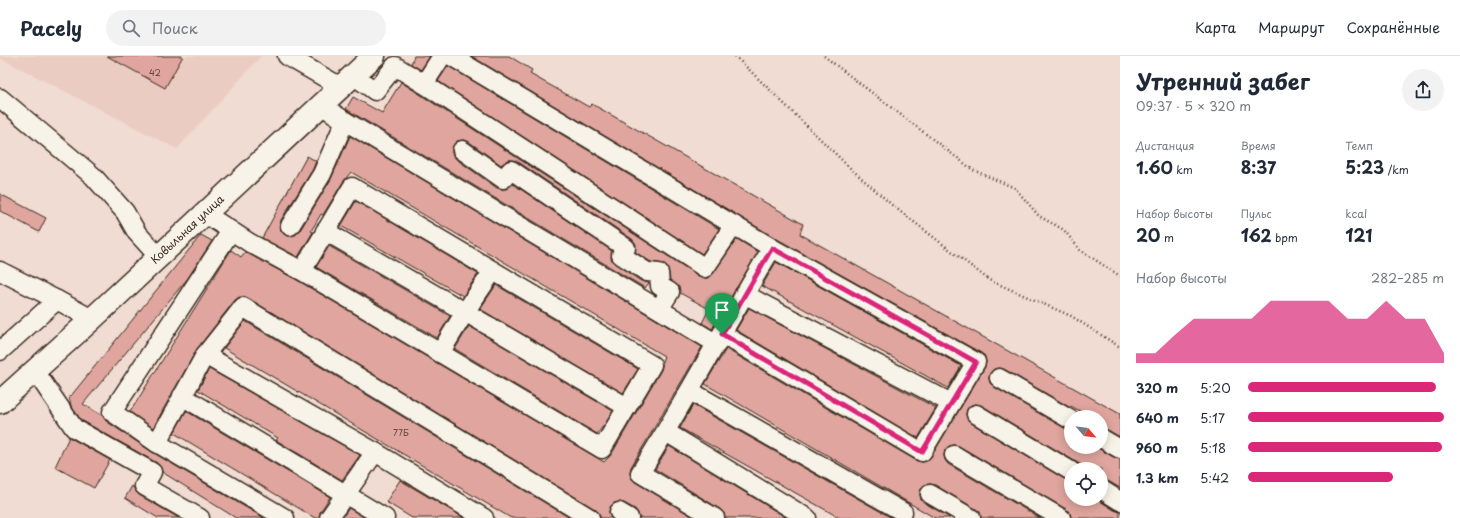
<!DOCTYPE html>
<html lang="ru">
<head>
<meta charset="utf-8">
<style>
	:root { --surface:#fff; --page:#f2f2f3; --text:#1f2937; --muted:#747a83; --line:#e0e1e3; --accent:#db2777 }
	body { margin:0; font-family:"Playpen Sans",sans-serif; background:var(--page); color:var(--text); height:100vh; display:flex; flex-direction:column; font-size:15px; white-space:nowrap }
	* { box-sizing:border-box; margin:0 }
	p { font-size:13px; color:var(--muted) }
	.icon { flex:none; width:22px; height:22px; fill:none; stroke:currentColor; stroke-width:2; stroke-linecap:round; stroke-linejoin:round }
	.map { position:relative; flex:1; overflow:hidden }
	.drawer { display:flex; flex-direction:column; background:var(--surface); width:340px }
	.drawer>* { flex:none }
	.needle { width:26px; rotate:118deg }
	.tools { position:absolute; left:1064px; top:354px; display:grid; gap:8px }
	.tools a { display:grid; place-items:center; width:44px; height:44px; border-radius:50%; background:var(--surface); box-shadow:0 2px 10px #0003; font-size:20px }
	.pin { position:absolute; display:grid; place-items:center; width:34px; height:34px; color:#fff; margin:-41px -17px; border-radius:50% 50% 50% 0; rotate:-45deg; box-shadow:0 0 4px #0007 }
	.pin .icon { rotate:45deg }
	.round { display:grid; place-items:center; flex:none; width:42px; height:42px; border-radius:21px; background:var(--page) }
	.overview { display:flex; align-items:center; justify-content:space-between; height:68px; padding:0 16px }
	h1 { font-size:22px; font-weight:700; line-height:30px }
	.figures { display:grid; grid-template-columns:repeat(3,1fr); gap:6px; height:68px; padding:4px 16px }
	.figures div { display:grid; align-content:center }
	.figures b { font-size:17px; font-weight:700 }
	.figures small { font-size:11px; font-weight:400 }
	.figures p { font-size:11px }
	.chart { height:112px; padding:8px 16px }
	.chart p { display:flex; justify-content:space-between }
	.chart svg { width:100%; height:72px; margin-top:4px; fill:var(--accent); opacity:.7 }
	ul { padding:0 16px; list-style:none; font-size:13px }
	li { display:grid; grid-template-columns:64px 48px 1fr; align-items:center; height:30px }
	li i { height:10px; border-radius:5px; background:var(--accent) }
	header { display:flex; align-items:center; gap:24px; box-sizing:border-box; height:56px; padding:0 20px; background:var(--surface); border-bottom:1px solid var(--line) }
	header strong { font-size:19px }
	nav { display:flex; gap:22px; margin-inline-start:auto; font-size:14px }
	.search { width:280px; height:36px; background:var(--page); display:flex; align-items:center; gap:10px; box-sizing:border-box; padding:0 14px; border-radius:22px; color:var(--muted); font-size:15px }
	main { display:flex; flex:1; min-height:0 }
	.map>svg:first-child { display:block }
	.built { fill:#ebccc2 }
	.building { fill:#dfa59e; stroke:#3b2a1e }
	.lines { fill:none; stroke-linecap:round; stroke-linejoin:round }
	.minor-casing { stroke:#3b2a1e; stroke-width:21 }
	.major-casing { stroke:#3b2a1e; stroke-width:25 }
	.path { stroke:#3b2a1e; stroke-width:2.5; stroke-dasharray:1 3; stroke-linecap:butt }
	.minor { stroke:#f7f3e8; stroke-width:18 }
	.major { stroke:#f7f3e8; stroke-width:22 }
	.route-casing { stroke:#fff; stroke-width:8 }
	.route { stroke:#db2777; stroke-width:5 }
	.labels { text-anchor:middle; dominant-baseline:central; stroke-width:3; stroke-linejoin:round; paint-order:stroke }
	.number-label { font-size:9px; fill:#64493e }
	.street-label { font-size:11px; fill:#3b2a1e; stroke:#f7f3e8 }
</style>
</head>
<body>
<header>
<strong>Pacely</strong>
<div class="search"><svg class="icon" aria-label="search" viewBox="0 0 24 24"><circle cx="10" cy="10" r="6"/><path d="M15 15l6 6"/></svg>Поиск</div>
<nav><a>Карта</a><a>Маршрут</a><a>Сохранённые</a></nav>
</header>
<main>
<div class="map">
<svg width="1120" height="462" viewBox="0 0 1120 462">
	<rect width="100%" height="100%" fill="#f0dcd2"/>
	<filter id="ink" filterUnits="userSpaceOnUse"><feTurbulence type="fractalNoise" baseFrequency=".025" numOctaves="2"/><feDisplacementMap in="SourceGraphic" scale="8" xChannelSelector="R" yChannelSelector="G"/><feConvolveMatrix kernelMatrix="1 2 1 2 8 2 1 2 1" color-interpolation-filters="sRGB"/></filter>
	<g filter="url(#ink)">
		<polygon class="built" points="0,0 261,0 177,93 0,2"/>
		<g class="building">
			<polygon points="107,0 183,0 165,32"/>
			<polygon points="414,0 430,0 421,14 411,8"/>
			<polygon points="471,0 509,0 532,14 530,18 589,51 592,48 803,168 800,178 1120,358 1120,381 1106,373 1101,372 1101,361 1091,361 1071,350 1071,352 1004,313 999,312 994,313 990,317 989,322 990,327 994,331 1066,373 1071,374 1071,391 1096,391 1115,402 1120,403 1120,432 1101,421 1101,413 1088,413 981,349 976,348 971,349 967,353 966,358 967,363 971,367 1066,424 1071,425 1071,443 1097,443 1114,454 1120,456 1120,462 1071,462 1070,457 1066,453 959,390 954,389 949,390 945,394 944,399 945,404 948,408 1040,462 981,462 980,456 976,453 935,429 930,428 924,429 921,433 920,438 921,444 925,447 950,462 935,462 705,328 726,293 917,405 922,406 927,405 931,401 985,311 986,306 985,300 981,297 777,183"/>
			<polygon points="448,10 719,173 702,198 438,25"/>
			<polygon points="401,26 700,221 704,222 709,222 713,218 737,183 758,196 712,273 702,267 709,253 680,237 679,231 670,224 668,212 665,208 651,206 635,196 636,188 632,183 517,105 513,104 508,104 501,109 468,85 463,84 457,85 454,88 452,93 452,98 456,103 497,132 501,133 506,133 513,128 612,195 611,203 615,208 641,225 649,227 645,232 346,53 353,41 382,57"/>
			<polygon points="350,80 702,291 631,411 630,416 631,422 635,426 695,462 639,462 638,457 635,453 624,447 619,446 614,447 610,451 609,456 611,462 600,462 599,457 595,453 248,242 244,241 239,241 235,244 197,293 153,372 130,356 231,194 241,201 245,196 297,224 604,406 611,399 661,314 662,310 662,305 664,300 351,116 343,126 323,159 321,158 311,175 313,176 298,201 262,182 307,100 316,105 313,113 281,164 280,169 281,175 285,179 290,180 295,179 299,176 331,123"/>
			<polygon points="0,138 46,162 39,176 0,155"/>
			<polygon points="356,145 478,218 463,240 341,170"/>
			<polygon points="201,179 212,185 188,222 83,348 103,360 106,365 152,396 264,462 236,462 162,416 161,411 157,407 81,364 71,350 69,340 70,341"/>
			<polygon points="329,190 450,260 437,282 316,211"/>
			<polygon points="776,206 961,310 948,332 762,230"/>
			<polygon points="496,229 638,313 623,337 480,253"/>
			<polygon points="749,252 936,352 918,382 736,274"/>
			<polygon points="245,265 570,462 511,462 224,292"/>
			<polygon points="469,270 613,355 605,368 597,378 455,293"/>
			<polygon points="209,313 360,399 342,424 276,384 278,382 198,334"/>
			<polygon points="693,349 892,462 840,462 680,372"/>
			<polygon points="186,355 330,441 320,456 319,462 315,462 174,377"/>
			<polygon points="69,381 110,404 94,432 55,411"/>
			<polygon points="669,390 787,462 725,462 724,457 720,453 655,413"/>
			<polygon points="400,424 464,462 412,462 386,446"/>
			<polygon points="132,430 139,439 179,462 158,462 125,442"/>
			<polygon points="349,452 365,462 342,462"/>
		</g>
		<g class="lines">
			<defs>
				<g id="minor">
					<polyline points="287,0 341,31"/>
					<polyline points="451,0 772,192 976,306 922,396 722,278"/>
					<polyline points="353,19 375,35 395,10 424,28 705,212 734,169"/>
					<polyline points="424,28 442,0"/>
					<polyline points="0,42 93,120 125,156 137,177 158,200"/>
					<polyline points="323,47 330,55 345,65 717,288"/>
					<polyline points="462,94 503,123 511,114 626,192 621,199 647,216 659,217 660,230 670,236 659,253"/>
					<polyline points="204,157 250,187 302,215 602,393 652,309 352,131 302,215"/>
					<polyline points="290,170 322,118 345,65"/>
					<polyline points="231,175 112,356 157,387 285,462"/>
					<polyline points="325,175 465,256 627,351"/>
					<polyline points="0,215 57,244"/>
					<polyline points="744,238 951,347"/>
					<polyline points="0,295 57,244 92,263"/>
					<polyline points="440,297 465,256 493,215"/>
					<polyline points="205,299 375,396 484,462"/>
					<polyline points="35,315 74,372 152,416 144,430 200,462"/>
					<polyline points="999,322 1071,364"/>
					<polyline points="690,335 903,456"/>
					<polyline points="182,340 385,462"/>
					<polyline points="976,358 1071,415"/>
					<polyline points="666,376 807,462"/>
					<polyline points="1101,382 1120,393"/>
					<polyline points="157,387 205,299 243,251 590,462"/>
					<polyline points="954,399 1061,462"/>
					<polyline points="1101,433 1120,445"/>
					<polyline points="930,438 971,462"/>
					<polyline points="619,456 629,462"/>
					<polyline points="329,462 375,396"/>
					<path d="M715,462l-75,-45c46,-73 87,-151 132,-225"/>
				</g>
				<polyline id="major" points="0,346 92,263 374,0"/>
			</defs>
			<use href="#minor" class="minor-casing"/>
			<use href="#major" class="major-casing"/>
			<g class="path">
				<polyline points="735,0 849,111 892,149 989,224 1071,260 1120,291"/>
				<polyline points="824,0 973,114 1015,132 1039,160 1064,174 1080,194 1120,220"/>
			</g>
			<use href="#minor" class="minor"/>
			<use href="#major" class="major"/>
		</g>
	</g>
	<g class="lines" filter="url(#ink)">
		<defs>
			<polygon id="route" points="772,192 976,306 922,396 722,278"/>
		</defs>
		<use href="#route" class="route-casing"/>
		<use href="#route" class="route"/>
	</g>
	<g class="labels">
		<g class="number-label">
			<text x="155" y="16">42</text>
			<text x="401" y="376">77Б</text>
		</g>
		<g class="street-label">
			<text transform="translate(187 173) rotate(-43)">Ковыльная улица</text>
		</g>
	</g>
</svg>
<div class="tools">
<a><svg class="needle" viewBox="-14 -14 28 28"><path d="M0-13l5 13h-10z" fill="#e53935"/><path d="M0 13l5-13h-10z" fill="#747a83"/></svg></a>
<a><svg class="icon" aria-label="locate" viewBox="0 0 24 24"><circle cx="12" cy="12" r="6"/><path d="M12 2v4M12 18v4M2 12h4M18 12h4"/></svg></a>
</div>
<div class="pin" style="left:722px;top:278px;background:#1e9e55"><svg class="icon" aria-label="arrive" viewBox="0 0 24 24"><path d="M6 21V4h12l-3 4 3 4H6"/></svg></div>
</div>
<section class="drawer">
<div class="overview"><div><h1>Утренний забег</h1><p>09:37 · 5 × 320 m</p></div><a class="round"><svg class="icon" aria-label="share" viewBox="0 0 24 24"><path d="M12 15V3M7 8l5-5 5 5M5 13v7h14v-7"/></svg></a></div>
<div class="figures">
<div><p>Дистанция</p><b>1.60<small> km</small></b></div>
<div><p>Время</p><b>8:37</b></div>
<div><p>Темп</p><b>5:23<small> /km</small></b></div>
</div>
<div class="figures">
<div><p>Набор высоты</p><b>20<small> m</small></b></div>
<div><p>Пульс</p><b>162<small> bpm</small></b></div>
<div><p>kcal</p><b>121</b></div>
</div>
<div class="chart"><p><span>Набор высоты</span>282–285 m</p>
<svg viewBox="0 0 160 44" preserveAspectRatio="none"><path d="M0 44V38L10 38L20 27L30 17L40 17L50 17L60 17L70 6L80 6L90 6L100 6L110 17L120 17L130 6L140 17L150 17L160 38V44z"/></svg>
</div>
<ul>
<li><b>320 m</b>5:20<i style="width:96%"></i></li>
<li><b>640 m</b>5:17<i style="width:100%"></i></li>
<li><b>960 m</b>5:18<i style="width:99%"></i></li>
<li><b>1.3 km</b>5:42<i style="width:74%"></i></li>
</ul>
</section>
</main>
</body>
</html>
